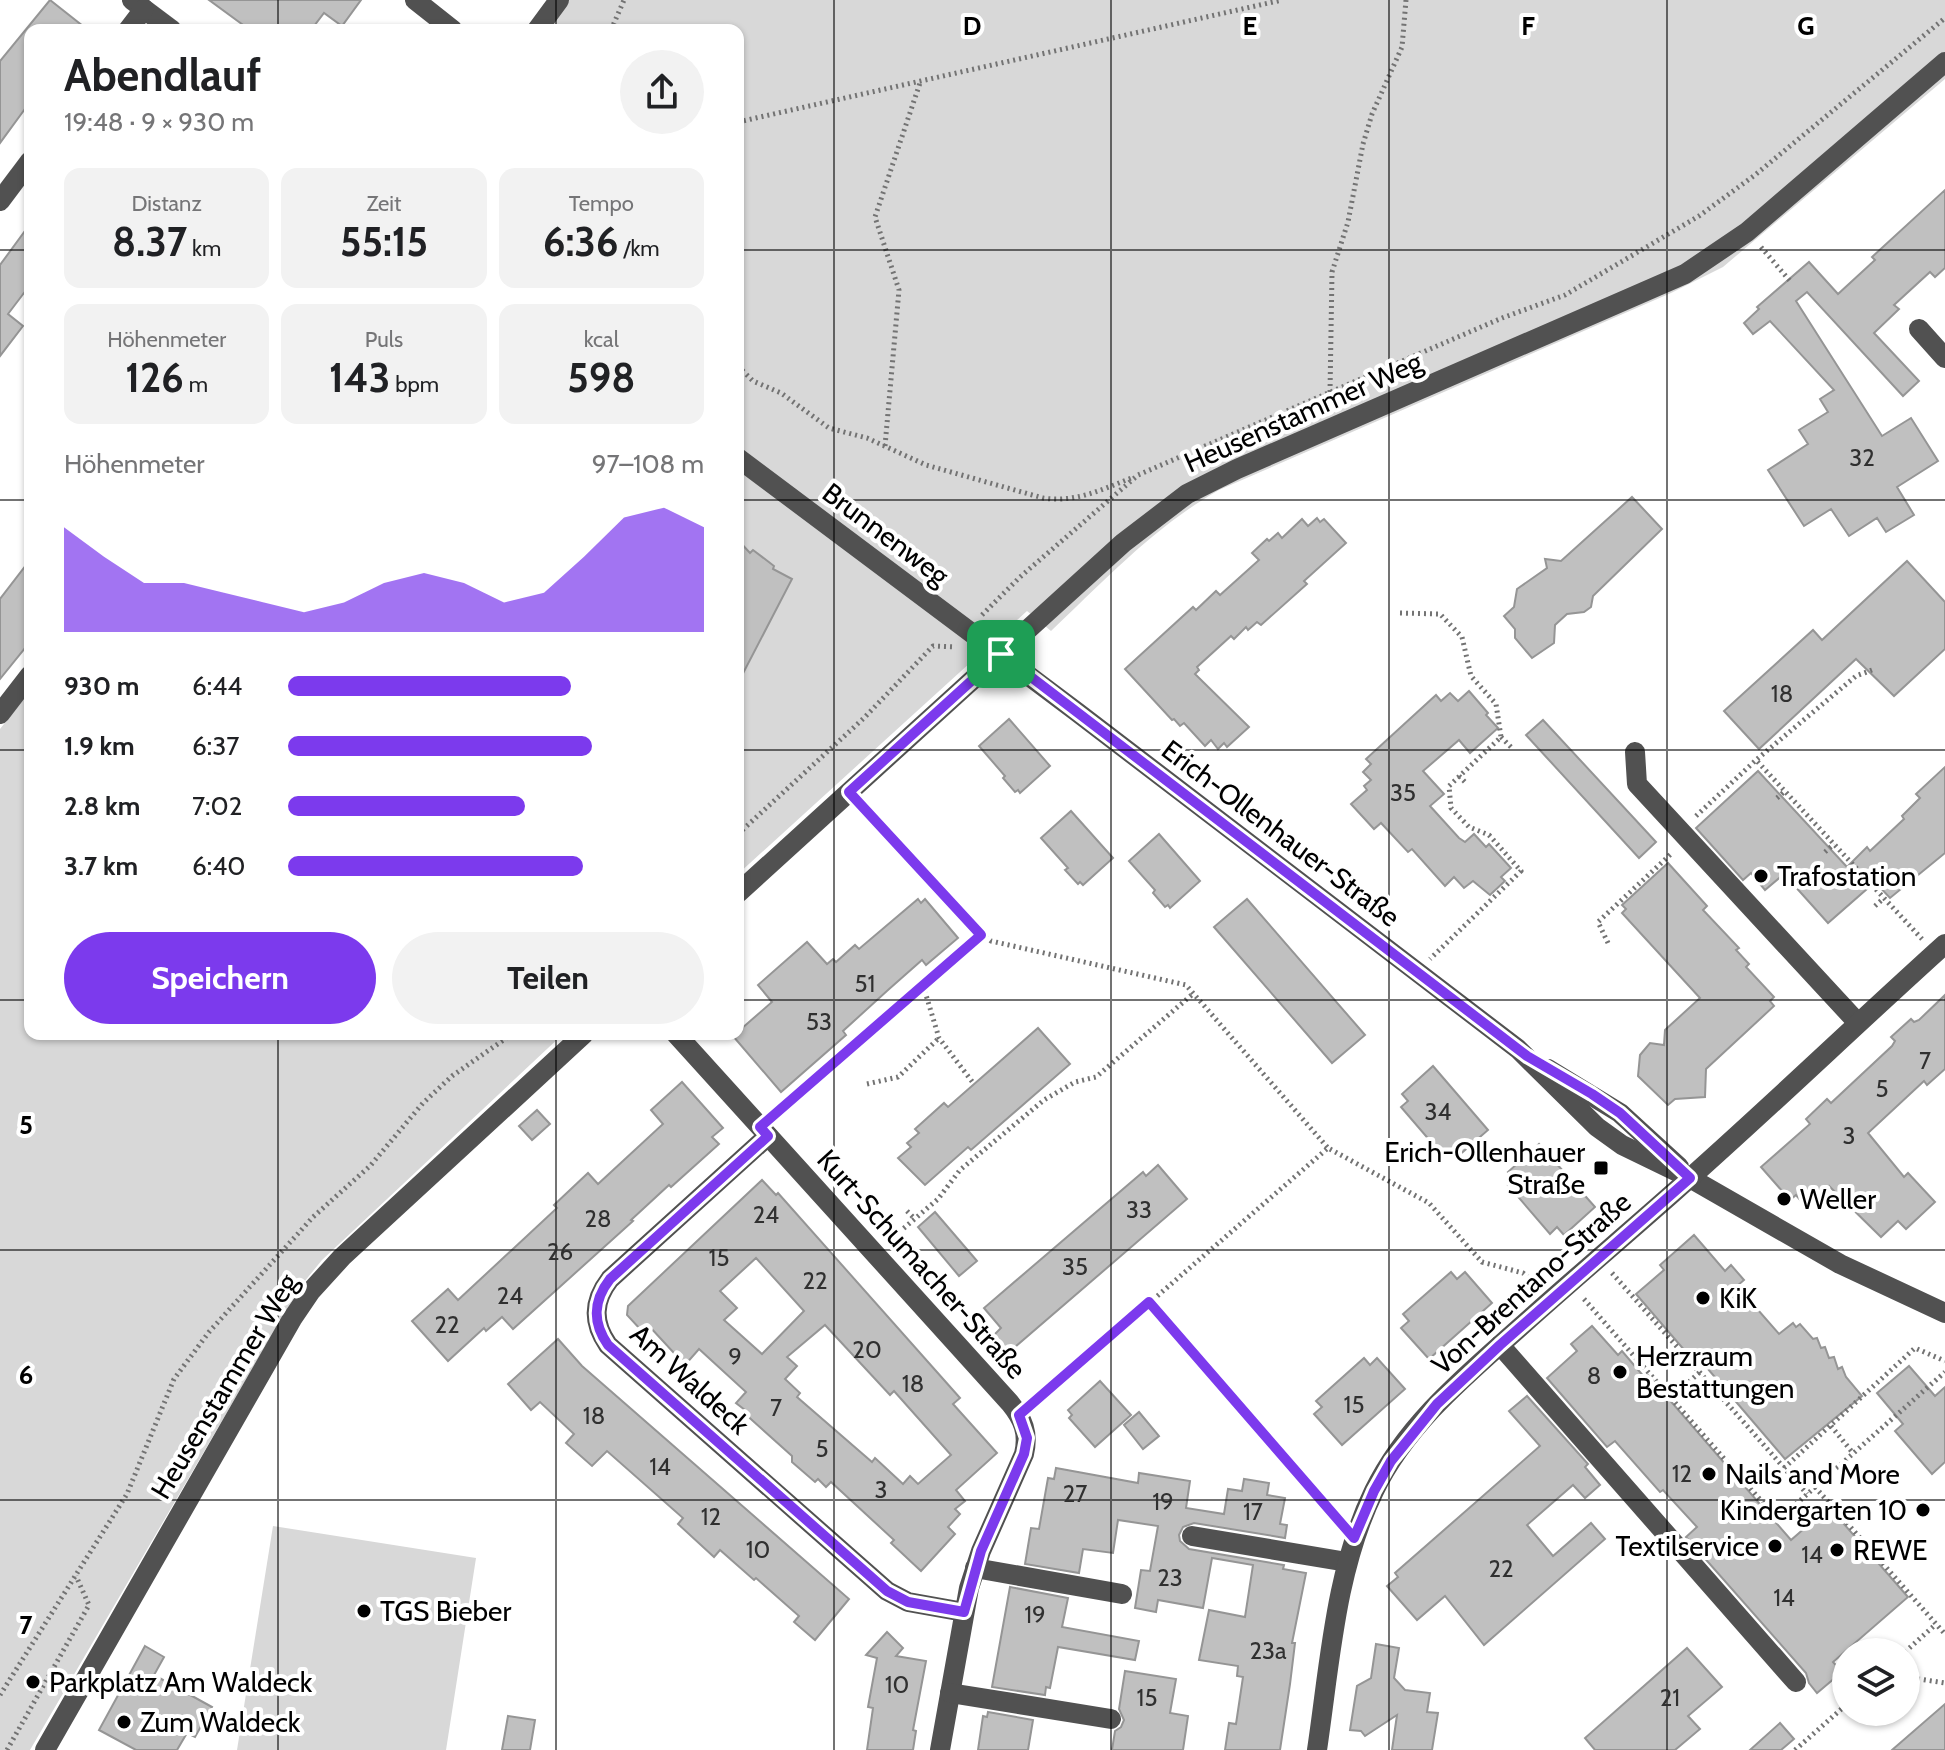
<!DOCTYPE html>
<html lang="de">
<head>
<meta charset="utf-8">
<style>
	:root { --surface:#fff; --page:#f2f2f2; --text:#202124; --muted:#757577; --accent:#7c3aed }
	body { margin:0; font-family:Cabin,sans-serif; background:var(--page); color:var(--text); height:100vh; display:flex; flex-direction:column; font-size:30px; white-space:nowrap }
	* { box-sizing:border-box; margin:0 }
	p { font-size:26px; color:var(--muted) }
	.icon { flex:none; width:44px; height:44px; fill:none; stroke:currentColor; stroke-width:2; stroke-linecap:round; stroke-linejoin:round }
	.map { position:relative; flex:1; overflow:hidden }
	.drawer { position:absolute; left:24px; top:24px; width:720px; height:1016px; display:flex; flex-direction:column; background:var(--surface); border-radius:16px; box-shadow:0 2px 6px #0004 }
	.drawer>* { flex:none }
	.buttons { position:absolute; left:1832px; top:1638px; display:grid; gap:16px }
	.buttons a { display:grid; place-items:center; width:88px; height:88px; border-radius:50%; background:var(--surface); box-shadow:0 2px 6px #0004; font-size:40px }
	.pin { position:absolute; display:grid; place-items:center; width:68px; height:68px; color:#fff; margin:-34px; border-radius:16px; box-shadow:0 4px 12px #0006 }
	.round { display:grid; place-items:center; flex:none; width:84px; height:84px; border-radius:42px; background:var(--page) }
	.overview { display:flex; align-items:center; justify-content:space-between; height:136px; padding:0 40px }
	h1 { font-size:44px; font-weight:800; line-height:60px }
	.metrics { display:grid; grid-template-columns:repeat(3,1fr); gap:12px; height:136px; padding:8px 40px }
	.metrics div { display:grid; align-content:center; border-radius:16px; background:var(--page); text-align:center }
	.metrics b { font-size:40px; font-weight:800 }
	.metrics small { font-size:22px; font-weight:400 }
	.metrics p { font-size:22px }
	.chart { height:224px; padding:16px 40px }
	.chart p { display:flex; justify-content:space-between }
	.chart svg { width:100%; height:144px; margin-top:8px; fill:var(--accent); opacity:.7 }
	.button { display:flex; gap:16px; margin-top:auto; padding:16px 40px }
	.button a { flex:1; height:92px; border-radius:48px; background:var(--accent); color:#fff; font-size:32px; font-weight:800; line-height:92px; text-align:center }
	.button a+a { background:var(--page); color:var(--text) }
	ul { padding:0 40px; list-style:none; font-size:26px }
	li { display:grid; grid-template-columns:128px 96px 1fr; align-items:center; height:60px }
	li i { height:20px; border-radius:10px; background:var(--accent) }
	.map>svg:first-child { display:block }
	.green { fill:#d8d8d8 }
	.building { fill:#c0c0c0; stroke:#959595; stroke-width:2; fill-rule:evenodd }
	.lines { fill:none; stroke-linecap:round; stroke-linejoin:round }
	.path { stroke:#737373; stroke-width:5; stroke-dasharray:2 4; stroke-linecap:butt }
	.minor { stroke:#515151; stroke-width:20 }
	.route-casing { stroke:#fff; stroke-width:16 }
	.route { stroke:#7c3aed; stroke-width:10 }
	.grid { fill:none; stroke:#000; stroke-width:2; stroke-opacity:0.55 }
	.poi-dot { fill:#000; stroke:#fff; stroke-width:3 }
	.labels { text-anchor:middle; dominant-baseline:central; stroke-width:8; stroke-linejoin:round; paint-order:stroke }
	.number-label { font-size:24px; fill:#303030 }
	.street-label { font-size:28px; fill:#000; stroke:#fff }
	.poi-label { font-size:28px; fill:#000; stroke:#fff; text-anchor:start }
	.grid-label { font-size:26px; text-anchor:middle; font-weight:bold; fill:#000; stroke:#fff; stroke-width:8; stroke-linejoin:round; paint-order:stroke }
</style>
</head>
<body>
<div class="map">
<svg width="1945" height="1750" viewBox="0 0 1945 1750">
	<rect width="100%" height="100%" fill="#fff"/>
	<g class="green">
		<path d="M569,0h1376v79l-222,188 -52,26 -452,197c-64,36 -115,91 -168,141l-24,-20 -289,263v-844h-192z"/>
		<polygon points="30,691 30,1034 563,1034 322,1260 300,1287 30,1750 0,1750 0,729"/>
		<polygon points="273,1526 476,1558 446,1750 237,1750"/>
	</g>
	<g class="building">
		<polygon points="50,0 88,30 30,30 30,102 0,143 0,61"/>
		<polygon points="209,0 361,0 342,26 324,13 311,30 250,30"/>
		<polygon points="1945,190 1945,268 1935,277 1930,272 1894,305 1899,309 1874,333 1919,381 1903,396 1807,292 1796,301 1882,436 1911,418 1938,461 1897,487 1914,515 1886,532 1877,518 1849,536 1831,509 1804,526 1768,470 1808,444 1799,430 1828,412 1820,399 1834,390 1770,321 1753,334 1744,323 1759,309 1757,307 1809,262 1838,294 1875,260 1872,257"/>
		<polygon points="30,224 30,285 8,314 23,326 0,356 0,265"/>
		<polygon points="1632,497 1662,529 1593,596 1591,607 1584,612 1567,614 1555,625 1554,643 1532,658 1515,638 1515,629 1504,616 1514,607 1517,589 1547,568 1545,559 1561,561"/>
		<polygon points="1317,518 1320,522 1324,519 1346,543 1304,581 1307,584 1261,625 1257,622 1248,630 1246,627 1234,639 1231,636 1197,667 1199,670 1195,674 1249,727 1227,747 1224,743 1218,749 1211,740 1205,746 1184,723 1180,726 1174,719 1172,720 1125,669 1193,607 1196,610 1216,591 1220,595 1259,560 1252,553 1267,539 1269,541 1278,533 1282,538 1302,519 1308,526"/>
		<polygon points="738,540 750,553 753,550 774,566 773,569 792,579 738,683"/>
		<polygon points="30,560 30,642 0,679 0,599"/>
		<polygon points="1907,561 1945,602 1945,649 1894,696 1856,659 1759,749 1724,711 1813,630 1822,640"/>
		<polygon points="1469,691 1488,713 1486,715 1498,728 1470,753 1459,740 1423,771 1444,794 1430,806 1459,838 1465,842 1474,834 1486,847 1489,844 1511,868 1501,877 1505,881 1490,895 1473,881 1464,888 1454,877 1445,886 1412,849 1408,852 1381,823 1374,829 1351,804 1367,790 1364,786 1371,780 1363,772 1371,764 1366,759 1436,695 1441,701 1450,693 1458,701"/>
		<polygon points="1009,719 1050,766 1020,793 1018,790 1015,792 1003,778 1005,776 979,746"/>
		<polygon points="1543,720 1656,842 1639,858 1526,735"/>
		<polygon points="1945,767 1945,853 1890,898 1875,882 1828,923 1784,874 1765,890 1751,873 1743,880 1696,828 1758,771 1847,867 1867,847 1870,851 1904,819 1902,816 1920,798 1916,794"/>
		<polygon points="1071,811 1113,858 1083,885 1080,882 1078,884 1065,870 1068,868 1041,838"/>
		<polygon points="1159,834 1200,881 1170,908 1168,905 1165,907 1153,893 1155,890 1129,861"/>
		<polygon points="1668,863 1707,906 1703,910 1739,948 1736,950 1749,964 1746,967 1774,997 1770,1001 1774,1006 1706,1069 1705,1097 1675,1099 1668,1105 1638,1076 1640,1055 1650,1043 1664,1045 1665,1030 1700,998 1622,913 1626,909 1622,905"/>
		<polygon points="918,899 921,903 925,899 958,938 926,965 922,960 888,990 843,1031 846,1035 781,1092 733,1036 772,1002 758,985 807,942 827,964 833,959 836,962 855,945 859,949"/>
		<polygon points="1247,899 1365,1035 1332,1063 1214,927"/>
		<polygon points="1945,995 1945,1069 1927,1085 1924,1081 1868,1133 1904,1177 1908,1173 1935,1202 1906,1229 1898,1221 1881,1237 1829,1186 1806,1207 1796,1195 1790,1200 1761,1167 1810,1124 1806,1119 1827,1099 1831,1103 1892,1046 1895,1041 1891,1037 1911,1019 1914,1022 1919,1020"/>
		<polygon points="1038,1028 1070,1064 971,1150 968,1147 925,1185 898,1158 911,1147 907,1143 919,1133 915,1129 944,1103 948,1107"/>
		<polygon points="1433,1066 1488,1130 1457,1157 1451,1150 1443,1156 1401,1107 1408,1101 1402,1094"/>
		<polygon points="682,1082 723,1128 712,1137 719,1144 671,1187 669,1185 631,1220 633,1221 513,1329 502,1317 486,1331 484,1328 448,1361 412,1321 448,1289 458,1300 557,1208 554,1205 588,1173 598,1184 663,1124 651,1110"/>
		<polygon points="537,1110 550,1124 532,1140 519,1126"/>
		<polygon points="1539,1144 1595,1207 1564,1235 1557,1227 1550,1234 1508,1185 1515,1179 1508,1172"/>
		<polygon points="1158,1165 1187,1199 1008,1353 993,1336 1001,1328 984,1308 1143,1172 1146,1176"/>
		<path d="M762,1180l14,15 2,-2 182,205 -7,6 44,49 -41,37 9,11 -10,8 5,5 -12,13 7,7 -34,37 -30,-28 3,-3 -63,-58 -5,5 -8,-8 -3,3 -23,-20v-6l-49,-44 2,-2 -9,-7 10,-11 -47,-43 -14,16 -35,-38 -2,2 -3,-3 -4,4 -14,-15 1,-9zM756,1258l48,53 -42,43 -38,-34 13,-12 -17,-17zM825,1325l65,70 4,-4 57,64 -33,29 -8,-8 -7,8 -28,-26 -3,4 -75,-65 3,-4 -15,-14 12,-13 -10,-9z"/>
		<polygon points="935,1212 977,1261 959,1276 918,1227"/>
		<polygon points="1694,1235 1725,1271 1731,1265 1744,1280 1737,1286 1779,1334 1793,1323 1796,1327 1800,1324 1813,1339 1817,1338 1821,1348 1825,1347 1829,1358 1834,1357 1838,1369 1842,1367 1846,1377 1862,1396 1785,1459 1702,1362 1698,1366 1636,1294 1664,1270 1660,1265"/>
		<polygon points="1451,1272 1457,1279 1465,1272 1492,1303 1429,1359 1401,1328 1409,1321 1403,1314"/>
		<polygon points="1592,1326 1618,1355 1622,1351 1645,1378 1648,1375 1791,1540 1829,1507 1908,1597 1833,1662 1842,1672 1817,1693 1809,1683 1806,1673 1686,1537 1697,1527 1663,1490 1660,1492 1615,1441 1607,1447 1547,1378 1577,1351 1571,1344"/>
		<polygon points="558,1339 582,1366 849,1599 815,1640 794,1622 799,1616 756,1578 754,1580 720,1550 714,1557 678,1524 683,1518 607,1451 592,1466 566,1443 574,1434 540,1402 531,1410 508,1384"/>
		<polygon points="1364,1358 1370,1365 1377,1358 1405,1389 1342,1445 1314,1414 1322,1407 1316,1401"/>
		<polygon points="1909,1366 1935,1396 1945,1387 1945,1462 1932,1474 1895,1431 1903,1424 1877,1393"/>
		<polygon points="1100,1381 1131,1415 1095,1447 1069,1418 1072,1415 1068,1410"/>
		<polygon points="1527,1396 1588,1464 1585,1467 1600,1485 1585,1498 1573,1485 1527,1525 1553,1556 1591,1523 1605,1539 1484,1645 1445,1596 1417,1620 1387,1586 1398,1577 1395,1573 1540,1446 1509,1411"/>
		<polygon points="1139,1412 1159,1436 1143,1449 1124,1425"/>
		<polygon points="1056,1468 1138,1483 1139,1473 1190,1481 1186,1508 1224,1514 1228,1489 1242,1491 1244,1479 1269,1483 1267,1495 1285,1498 1280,1524 1287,1525 1285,1538 1194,1523 1183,1527 1179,1535 1180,1541 1189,1549 1284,1565 1283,1569 1306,1573 1292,1643 1295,1643 1290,1684 1280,1750 1225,1750 1229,1723 1236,1724 1243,1677 1237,1676 1238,1666 1199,1660 1209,1610 1245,1617 1253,1565 1212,1558 1203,1608 1158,1600 1156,1612 1135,1608 1141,1570 1150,1571 1158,1526 1118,1520 1113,1553 1083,1549 1079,1573 1025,1564 1031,1528 1039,1529 1048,1478 1054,1479"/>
		<polygon points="1010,1587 1068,1598 1062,1627 1139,1641 1135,1660 1058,1647 1050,1688 1046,1687 1045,1695 992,1687"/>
		<polygon points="887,1632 903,1648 896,1656 926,1661 913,1730 916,1731 913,1750 867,1750 873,1708 868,1707 877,1658 866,1655"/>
		<polygon points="1376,1644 1399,1648 1394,1678 1405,1690 1430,1693 1427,1712 1438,1713 1432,1750 1392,1750 1397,1715 1365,1736 1361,1731 1350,1730 1357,1686 1371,1678"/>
		<polygon points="145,1646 164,1657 154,1675 212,1707 195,1737 187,1733 177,1750 136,1750 99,1730"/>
		<polygon points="1687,1648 1722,1687 1688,1716 1700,1729 1675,1750 1595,1750 1585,1738"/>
		<polygon points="1125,1671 1176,1679 1170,1713 1188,1716 1183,1750 1112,1750 1115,1731 1121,1727 1124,1720 1119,1709"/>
		<polygon points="1945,1704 1945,1750 1892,1750"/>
		<polygon points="988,1712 1033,1720 1028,1750 978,1750 983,1716 987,1717"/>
		<polygon points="508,1716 535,1720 530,1750 502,1750"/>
		<polygon points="1780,1723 1794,1739 1781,1750 1750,1750"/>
	</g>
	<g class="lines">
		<g class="path">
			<polyline points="611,30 624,0"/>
			<polyline points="738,122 1282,0"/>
			<polyline points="1761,247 1790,281"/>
			<path d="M738,366l15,15 28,12 48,35 38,10 59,27 117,33c33,5 60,-9 91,-21"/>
			<polyline points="1330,392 1332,272 1348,222 1363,144 1372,114 1402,47 1406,0"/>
			<polyline points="885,446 899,290 875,217 920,83"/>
			<polyline points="1400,613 1440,614 1462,637 1471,676 1496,704 1501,737 1449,786 1451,808 1469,827 1489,835 1521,871 1430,959"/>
			<polyline points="982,615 1020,577 1138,475 1502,318 1565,295 1699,216 1755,175 1945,18"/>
			<polyline points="1872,670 1856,676 1756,760 1922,939"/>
			<polyline points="1501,737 1512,748"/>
			<polyline points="1459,776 1466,783"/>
			<polyline points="1777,798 1785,791"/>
			<polyline points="862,806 973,927 991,941 1186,985 1328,1148"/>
			<polyline points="1696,816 1756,760"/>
			<polyline points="738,834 864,718 933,646 956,647"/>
			<polyline points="1825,852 1834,844"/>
			<polyline points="1875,906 1884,898"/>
			<polyline points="1608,943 1598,922 1672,853"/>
			<polyline points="923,985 939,1038 974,1084"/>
			<polyline points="867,1084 898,1077 939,1038"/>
			<polyline points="776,1113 981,935"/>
			<polyline points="907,1211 915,1219"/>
			<polyline points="890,1240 938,1199 960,1170 1044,1100 1075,1082 1096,1077 1194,993"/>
			<polyline points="1612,1273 1807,1494"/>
			<polyline points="1584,1299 1778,1520 1945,1372"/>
			<polyline points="1149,1302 1341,1522"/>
			<polyline points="1671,1398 1700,1372"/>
			<polyline points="1035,1402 1328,1148 1429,1203 1482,1262 1523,1273 1536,1284"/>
			<polyline points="1831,1426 1853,1453"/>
			<polyline points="1784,1468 1915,1348 1945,1361"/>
			<polyline points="1815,1487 1945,1634"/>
			<polyline points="1905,1652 1936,1624"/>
			<polyline points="1906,1677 1945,1683"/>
			<polyline points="0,1695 127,1494 174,1379 209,1332 313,1217 370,1166 423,1103 452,1076 512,1034"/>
			<polyline points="7,1750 89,1605 76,1576"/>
			<polyline points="1795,1750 1846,1705"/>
		</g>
		<g class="minor">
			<polyline points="132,0 172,30"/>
			<polyline points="415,0 453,30"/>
			<polyline points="128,30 144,9"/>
			<polyline points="537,30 559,0"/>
			<polyline points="0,201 30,161"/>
			<polyline points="1919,329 1945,358"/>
			<polyline points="738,458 1077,712 1518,1049 1597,1127 1622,1145 1690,1178 1840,1264 1945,1313"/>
			<polyline points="0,714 30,675"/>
			<polyline points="1635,752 1637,784 1858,1023"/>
			<polyline points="738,893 1123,543 1187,494 1237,469 1685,274 1747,232 1945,62"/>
			<path d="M676,1034l334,369c13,16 19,30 14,51l-43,97 -12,37 -29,162"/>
			<polyline points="1548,1069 1620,1113 1679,1167"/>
			<path d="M768,1136l-158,143c-17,22 -18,43 -2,66l279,246 21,11 56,10"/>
			<polyline points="1500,1345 1796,1682"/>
			<polyline points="1192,1536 1347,1562"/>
			<polyline points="975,1568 1122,1594"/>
			<polyline points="950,1693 1111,1719"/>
			<polyline points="45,1750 292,1319 311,1291 342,1257 584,1034"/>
			<path d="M1317,1750c13,-87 18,-179 57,-259 32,-66 90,-114 144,-162 51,-46 103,-90 155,-136 92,-81 181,-167 272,-249"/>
		</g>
	</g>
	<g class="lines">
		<defs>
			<path id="route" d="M1001,654l526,402 65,38 28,19 70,65 -190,167 -63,59 -46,57 -17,30 -20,47 -205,-236 -130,113 8,23 -3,16 -43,97 -17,61 -56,-10 -21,-11 -279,-246c-16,-23 -15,-44 2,-66l158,-143 -8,-9 221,-192 -132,-143z"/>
		</defs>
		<use href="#route" class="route-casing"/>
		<use href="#route" class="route"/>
	</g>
	<path class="grid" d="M278,0v30M556,0v30M834,0v1750M1111,0v1750M1389,0v1750M1667,0v1750M0,250h30M738,250h1207M0,500h30M738,500h1207M0,750h30M738,750h1207M0,1000h30M738,1000h1207M278,1034v716M556,1034v716M0,1250h1945M0,1500h1945"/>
	<g class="poi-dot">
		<circle cx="1761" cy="876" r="8"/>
		<rect x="1593" y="1160" width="16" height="16" rx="4"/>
		<circle cx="1784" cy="1199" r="8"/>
		<circle cx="1703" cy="1298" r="8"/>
		<circle cx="1620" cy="1372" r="8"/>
		<circle cx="1709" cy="1474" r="8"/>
		<circle cx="1923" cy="1510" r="8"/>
		<circle cx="1775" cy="1546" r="8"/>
		<circle cx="1837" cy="1550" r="8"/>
		<circle cx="364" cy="1611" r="8"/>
		<circle cx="33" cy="1682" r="8"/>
		<circle cx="124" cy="1722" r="8"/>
	</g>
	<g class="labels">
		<g class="number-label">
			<text x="1862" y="457">32</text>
			<text x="1782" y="693">18</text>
			<text x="1403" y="792">35</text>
			<text x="865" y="983">51</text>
			<text x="819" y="1021">53</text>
			<text x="1925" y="1060">7</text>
			<text x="1882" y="1088">5</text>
			<text x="1438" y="1111">34</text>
			<text x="1849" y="1135">3</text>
			<text x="1139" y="1209">33</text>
			<text x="766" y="1214">24</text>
			<text x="598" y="1218">28</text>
			<text x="560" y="1251">26</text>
			<text x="719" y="1257">15</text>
			<text x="1075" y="1266">35</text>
			<text x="815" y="1280">22</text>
			<text x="510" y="1295">24</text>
			<text x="447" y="1324">22</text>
			<text x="867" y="1349">20</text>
			<text x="735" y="1356">9</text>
			<text x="1594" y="1375">8</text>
			<text x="913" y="1383">18</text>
			<text x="1354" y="1404">15</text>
			<text x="776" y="1407">7</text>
			<text x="594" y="1415">18</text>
			<text x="822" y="1448">5</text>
			<text x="660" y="1466">14</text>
			<text x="1682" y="1473">12</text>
			<text x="881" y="1489">3</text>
			<text x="1075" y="1493">27</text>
			<text x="1163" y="1501">19</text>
			<text x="1253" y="1511">17</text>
			<text x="711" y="1516">12</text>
			<text x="758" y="1549">10</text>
			<text x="1812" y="1554">14</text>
			<text x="1501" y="1568">22</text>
			<text x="1170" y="1577">23</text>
			<text x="1784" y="1597">14</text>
			<text x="1035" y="1614">19</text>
			<text x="1268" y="1650">23a</text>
			<text x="897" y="1684">10</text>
			<text x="1147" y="1697">15</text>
			<text x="1670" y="1697">21</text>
		</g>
		<g class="street-label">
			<text transform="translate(1303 412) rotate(-24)">Heusenstammer Weg</text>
			<text transform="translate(886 534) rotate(37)">Brunnenweg</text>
			<text transform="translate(1281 833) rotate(37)">Erich-Ollenhauer-Straße</text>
			<text transform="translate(922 1264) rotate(48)">Kurt-Schumacher-Straße</text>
			<text transform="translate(1531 1283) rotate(-42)">Von-Brentano-Straße</text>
			<text transform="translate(690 1379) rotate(42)">Am Waldeck</text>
			<text transform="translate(224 1386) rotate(-59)">Heusenstammer Weg</text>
		</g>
		<g class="poi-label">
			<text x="1777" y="876">Trafostation</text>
			<text x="1585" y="1152" text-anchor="end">Erich-Ollenhauer<tspan x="1585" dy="32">Straße</tspan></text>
			<text x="1800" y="1199">Weller</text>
			<text x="1719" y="1298">KiK</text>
			<text x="1636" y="1356">Herzraum<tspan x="1636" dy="32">Bestattungen</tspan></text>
			<text x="1725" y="1474">Nails and More</text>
			<text x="1907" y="1510" text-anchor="end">Kindergarten 10</text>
			<text x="1759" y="1546" text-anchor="end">Textilservice</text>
			<text x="1853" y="1550">REWE</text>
			<text x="380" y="1611">TGS Bieber</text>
			<text x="49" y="1682">Parkplatz Am Waldeck</text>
			<text x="140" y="1722">Zum Waldeck</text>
		</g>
	</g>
	<g class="grid-label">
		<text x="972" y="35">D</text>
		<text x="1250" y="35">E</text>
		<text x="1528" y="35">F</text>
		<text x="1806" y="35">G</text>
		<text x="26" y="1134">5</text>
		<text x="26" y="1384">6</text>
		<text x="26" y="1634">7</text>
	</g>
</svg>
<div class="buttons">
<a><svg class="icon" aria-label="layers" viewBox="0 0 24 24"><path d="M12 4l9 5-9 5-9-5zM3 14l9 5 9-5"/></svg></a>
</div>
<div class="pin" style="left:1001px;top:654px;background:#1e9e55"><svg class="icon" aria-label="arrive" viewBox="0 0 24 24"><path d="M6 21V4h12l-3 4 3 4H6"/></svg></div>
<section class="drawer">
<div class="overview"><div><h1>Abendlauf</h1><p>19:48 · 9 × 930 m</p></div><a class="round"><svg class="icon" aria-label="share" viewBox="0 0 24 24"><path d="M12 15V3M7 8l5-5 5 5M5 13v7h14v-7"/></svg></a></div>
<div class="metrics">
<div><p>Distanz</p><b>8.37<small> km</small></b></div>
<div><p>Zeit</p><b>55:15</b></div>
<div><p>Tempo</p><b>6:36<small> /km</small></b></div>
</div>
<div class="metrics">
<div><p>Höhenmeter</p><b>126<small> m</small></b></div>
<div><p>Puls</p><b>143<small> bpm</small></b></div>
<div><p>kcal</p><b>598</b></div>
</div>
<div class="chart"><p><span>Höhenmeter</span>97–108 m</p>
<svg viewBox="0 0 160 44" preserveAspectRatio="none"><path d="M0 44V12L10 21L20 29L30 29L40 32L50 35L60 38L70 35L80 29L90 26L100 29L110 35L120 32L130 21L140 9L150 6L160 12V44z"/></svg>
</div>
<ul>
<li><b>930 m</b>6:44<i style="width:68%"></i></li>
<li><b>1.9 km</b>6:37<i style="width:73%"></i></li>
<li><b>2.8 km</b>7:02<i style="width:57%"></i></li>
<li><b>3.7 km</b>6:40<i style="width:71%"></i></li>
</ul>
<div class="button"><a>Speichern</a><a>Teilen</a></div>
</section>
</div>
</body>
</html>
